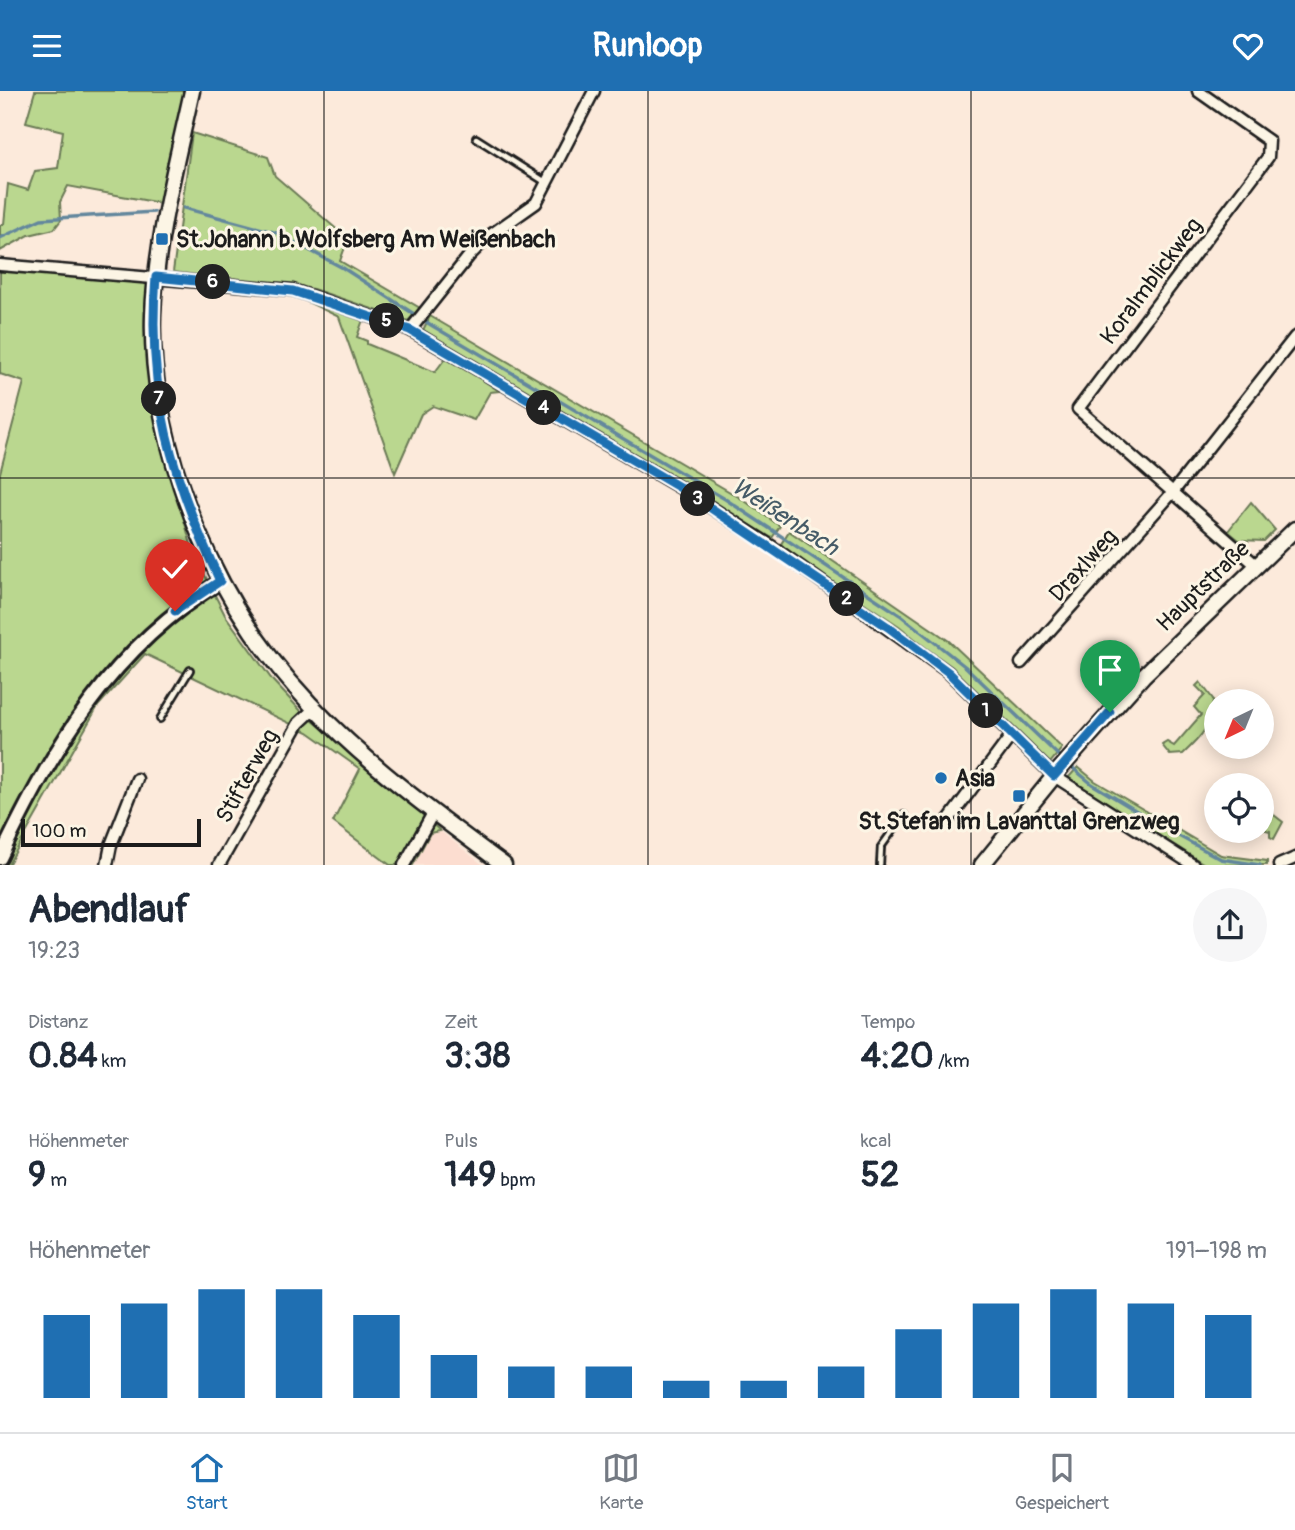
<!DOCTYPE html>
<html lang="de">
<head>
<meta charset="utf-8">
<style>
	:root { --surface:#fff; --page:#f6f6f7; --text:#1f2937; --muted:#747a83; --line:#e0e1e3; --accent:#1f6fb2 }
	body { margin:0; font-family:Pangolin,sans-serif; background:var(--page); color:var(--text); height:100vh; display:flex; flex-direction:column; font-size:26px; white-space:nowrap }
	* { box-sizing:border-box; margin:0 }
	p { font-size:23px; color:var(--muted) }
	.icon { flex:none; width:38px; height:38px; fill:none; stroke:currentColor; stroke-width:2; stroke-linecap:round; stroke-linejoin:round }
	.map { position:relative; height:774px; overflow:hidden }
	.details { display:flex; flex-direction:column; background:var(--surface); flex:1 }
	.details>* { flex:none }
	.needle { width:46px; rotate:223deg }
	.tools { position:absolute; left:1204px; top:598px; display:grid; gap:14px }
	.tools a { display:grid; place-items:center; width:70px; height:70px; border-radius:50%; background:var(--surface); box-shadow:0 4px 18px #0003; font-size:35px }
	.scale { position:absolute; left:21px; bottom:18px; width:180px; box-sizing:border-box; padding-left:7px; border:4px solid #1c1c1c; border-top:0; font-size:19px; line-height:24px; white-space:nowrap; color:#1c1c1c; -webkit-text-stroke:5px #fcf5e5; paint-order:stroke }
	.pin { position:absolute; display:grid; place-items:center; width:60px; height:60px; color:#fff; margin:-72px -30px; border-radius:50% 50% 50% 0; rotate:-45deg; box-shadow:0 0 7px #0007 }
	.pin .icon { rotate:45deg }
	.km { position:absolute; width:35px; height:35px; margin:-18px; border-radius:50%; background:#222; color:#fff; font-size:19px; line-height:35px; text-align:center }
	.round { display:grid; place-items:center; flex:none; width:74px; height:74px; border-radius:37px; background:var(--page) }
	.summary { display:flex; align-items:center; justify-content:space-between; height:119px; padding:0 28px }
	h1 { font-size:38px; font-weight:700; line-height:52px }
	.stats { display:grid; grid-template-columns:repeat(3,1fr); gap:10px; height:119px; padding:7px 28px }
	.stats div { display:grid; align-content:center }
	.stats b { font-size:35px; font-weight:700 }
	.stats small { font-size:19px; font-weight:400 }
	.stats p { font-size:19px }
	.chart { height:196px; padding:14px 28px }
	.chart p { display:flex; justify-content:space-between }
	.chart svg { width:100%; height:126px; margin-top:7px; stroke:var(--accent); stroke-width:6 }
	header { display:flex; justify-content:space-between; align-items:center; height:91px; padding:0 28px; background:var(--accent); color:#fff; font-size:32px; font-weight:700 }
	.dock { display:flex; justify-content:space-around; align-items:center; height:98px; border-top:2px solid var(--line); background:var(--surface); font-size:19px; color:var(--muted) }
	.dock a { display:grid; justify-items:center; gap:4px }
	.dock .selected { color:var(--accent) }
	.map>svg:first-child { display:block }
	.built { fill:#fcddd0 }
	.green { fill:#bad78f; stroke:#6b7a56; stroke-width:2 }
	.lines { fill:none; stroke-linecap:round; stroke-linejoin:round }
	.stream { stroke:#63879d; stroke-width:3.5 }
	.service-casing { stroke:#1c1c1c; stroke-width:10 }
	.minor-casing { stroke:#1c1c1c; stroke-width:15 }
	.tertiary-casing { stroke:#1c1c1c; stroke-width:18 }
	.secondary-casing { stroke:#1c1c1c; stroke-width:19 }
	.service { stroke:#fcf5e5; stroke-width:4.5 }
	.minor { stroke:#fcf5e5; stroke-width:10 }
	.tertiary { stroke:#fcf5e5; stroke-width:12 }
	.secondary { stroke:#fcf5e5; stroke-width:14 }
	.route-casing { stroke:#fff; stroke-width:14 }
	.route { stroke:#1f6fb2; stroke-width:9 }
	.grid { fill:none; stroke:#1c1c1c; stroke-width:2; stroke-opacity:0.55 }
	.poi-dot { fill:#1f6fb2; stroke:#fcf5e5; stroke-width:2.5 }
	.labels { text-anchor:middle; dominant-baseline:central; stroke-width:6; stroke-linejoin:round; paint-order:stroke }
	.poi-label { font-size:23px; font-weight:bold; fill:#1c1c1c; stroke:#fcf5e5; text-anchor:start }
	.street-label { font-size:23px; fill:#1c1c1c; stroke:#fcf5e5 }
	.water-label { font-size:24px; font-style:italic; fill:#455b67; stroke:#fcf5e5 }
</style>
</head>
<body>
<header><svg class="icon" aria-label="menu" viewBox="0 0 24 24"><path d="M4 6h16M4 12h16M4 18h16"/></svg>Runloop<svg class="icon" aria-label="heart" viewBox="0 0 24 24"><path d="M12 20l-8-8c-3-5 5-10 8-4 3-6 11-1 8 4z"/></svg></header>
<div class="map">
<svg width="1295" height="774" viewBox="0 0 1295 774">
	<rect width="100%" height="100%" fill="#fceadb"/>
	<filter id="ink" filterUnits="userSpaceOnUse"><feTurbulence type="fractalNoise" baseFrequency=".0143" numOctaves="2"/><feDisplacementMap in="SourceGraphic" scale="14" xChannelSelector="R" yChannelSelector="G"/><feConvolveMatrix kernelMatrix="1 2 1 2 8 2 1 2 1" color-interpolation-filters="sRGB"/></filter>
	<g filter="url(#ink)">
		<polygon class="built" points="440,740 483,774 413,774 430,742"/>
		<g class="green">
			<polygon points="35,0 184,0 160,112 68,95 60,111 61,129 54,138 29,144 0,160 0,134 4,133 8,93 28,99 35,80 58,77 63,40 26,31"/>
			<polygon points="192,42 268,66 275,85 348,148 340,170 420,217 408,230 313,198 173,181"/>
			<polygon points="0,168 151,184 164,357 193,461 225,524 273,590 301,620 399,700 440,740 430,742 413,774 390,774 333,731 360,678 308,641 145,563 98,615 8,774 0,774 0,382 24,291 0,283"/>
			<polygon points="306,210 364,226 357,246 367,250 367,253 435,281 447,265 499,300 490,301 474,329 433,315 421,323 395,382 339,226"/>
			<polygon points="430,225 742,408 780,435 772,447 423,239"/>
			<polygon points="1251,411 1275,439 1264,450 1239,449 1228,440"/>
			<polygon points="789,440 949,550 1062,657 1050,672 948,575 899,535 789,462 781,453"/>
			<path d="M1200,591l13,17c0,26 -12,38 -30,55l-13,1 -8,-10 5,-3 7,4 27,-31 -7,-8 11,-12 -9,-9z"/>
			<polygon points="1078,676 1095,690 1221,764 1267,770 1267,774 1206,774 1068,687"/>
			<polygon points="1263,707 1269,712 1265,717 1283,731 1274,748 1270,746 1270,740 1262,738"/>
		</g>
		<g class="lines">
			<g class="stream">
				<polyline points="184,117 277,142 343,177 431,234 725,408 900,524 967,577 1062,668"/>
				<polyline points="0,147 41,128 154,121"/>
				<polyline points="1068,673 1092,693 1173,742 1221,768 1260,774"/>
			</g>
			<defs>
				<g id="service">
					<polyline points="476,47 547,92"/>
					<polyline points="160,628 190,579"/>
					<polyline points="880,774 881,756 904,724"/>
				</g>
				<g id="minor">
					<polyline points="1198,0 1269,50 1268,66 1078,318 1257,475"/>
					<polyline points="0,174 293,199 410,239 684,399 773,456 948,581 1054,685 1193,774"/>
					<polyline points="410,239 469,165 489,145 536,112 594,0"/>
					<polyline points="1021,572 1173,401 1295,246"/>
					<polyline points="947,731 1011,645"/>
					<polyline points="107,774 111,754 137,688"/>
					<polyline points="219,774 299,632 314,618"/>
					<polyline points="404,774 433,722"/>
					<polyline points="1279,774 1295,767"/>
				</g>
				<path id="tertiary" d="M0,767c54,-112 111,-210 221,-277"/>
				<g id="secondary">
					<path d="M192,0c-16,73 -36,149 -39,224 -2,59 10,116 28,171 61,184 175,270 323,379"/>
					<polyline points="982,774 1059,679 1143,585 1295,438"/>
				</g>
			</defs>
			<use href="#service" class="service-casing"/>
			<use href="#minor" class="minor-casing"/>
			<use href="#tertiary" class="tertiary-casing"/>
			<use href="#secondary" class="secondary-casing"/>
			<use href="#service" class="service"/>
			<use href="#minor" class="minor"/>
			<use href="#tertiary" class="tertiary"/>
			<use href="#secondary" class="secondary"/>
		</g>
	</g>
	<g class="lines" filter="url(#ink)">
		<defs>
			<path id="route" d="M175,520l45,-30c-48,-103 -74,-189 -64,-304l137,14 117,39 274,160 204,137 60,45 106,104 56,-64"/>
		</defs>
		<use href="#route" class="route-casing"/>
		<use href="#route" class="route"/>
	</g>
	<path class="grid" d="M324,0v774M648,0v774M971,0v774M0,387h1295"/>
	<g class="poi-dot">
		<rect x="155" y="141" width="14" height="14" rx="3.5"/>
		<circle cx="941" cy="687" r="7"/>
		<rect x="1012" y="698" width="14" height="14" rx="3.5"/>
	</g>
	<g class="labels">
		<g class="poi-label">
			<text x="176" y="148">St.Johann b.Wolfsberg Am Weißenbach</text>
			<text x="955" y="687">Asia</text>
			<text x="1019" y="730" text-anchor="middle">St.Stefan im Lavanttal Grenzweg</text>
		</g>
		<g class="street-label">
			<text transform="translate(1151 190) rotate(-53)">Koralmblickweg</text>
			<text transform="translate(1083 474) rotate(-48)">Draxlweg</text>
			<text transform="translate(1203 495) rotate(-44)">Hauptstraße</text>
			<text transform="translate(247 685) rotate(-61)">Stifterweg</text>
		</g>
		<g class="water-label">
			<text transform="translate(785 426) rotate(33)">Weißenbach</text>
		</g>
	</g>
</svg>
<div class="tools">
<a><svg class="needle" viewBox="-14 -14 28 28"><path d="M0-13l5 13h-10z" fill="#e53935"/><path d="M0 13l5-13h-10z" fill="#747a83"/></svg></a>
<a><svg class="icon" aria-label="locate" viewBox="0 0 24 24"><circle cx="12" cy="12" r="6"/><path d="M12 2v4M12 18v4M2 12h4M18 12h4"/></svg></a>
</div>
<div class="scale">100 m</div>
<div class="pin" style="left:1110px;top:621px;background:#1e9e55"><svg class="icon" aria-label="arrive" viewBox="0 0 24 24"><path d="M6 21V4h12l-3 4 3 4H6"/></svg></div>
<div class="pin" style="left:175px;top:520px;background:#d93025"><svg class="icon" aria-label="check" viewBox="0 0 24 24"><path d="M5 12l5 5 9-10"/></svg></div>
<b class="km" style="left:986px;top:620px">1</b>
<b class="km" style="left:847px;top:508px">2</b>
<b class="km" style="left:698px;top:408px">3</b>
<b class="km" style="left:544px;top:317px">4</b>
<b class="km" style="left:387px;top:230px">5</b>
<b class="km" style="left:213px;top:191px">6</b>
<b class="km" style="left:159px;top:308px">7</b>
</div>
<section class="details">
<div class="summary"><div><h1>Abendlauf</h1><p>19:23</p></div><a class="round"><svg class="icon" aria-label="share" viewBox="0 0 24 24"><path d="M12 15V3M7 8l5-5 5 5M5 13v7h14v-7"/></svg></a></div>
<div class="stats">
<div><p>Distanz</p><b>0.84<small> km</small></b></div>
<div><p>Zeit</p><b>3:38</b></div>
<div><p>Tempo</p><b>4:20<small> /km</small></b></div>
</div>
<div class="stats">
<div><p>Höhenmeter</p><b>9<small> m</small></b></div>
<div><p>Puls</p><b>149<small> bpm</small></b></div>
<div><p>kcal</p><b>52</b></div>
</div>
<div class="chart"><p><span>Höhenmeter</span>191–198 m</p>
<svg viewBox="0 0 160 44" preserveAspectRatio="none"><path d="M5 44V15M15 44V11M25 44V6M35 44V6M45 44V15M55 44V29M65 44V33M75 44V33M85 44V38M95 44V38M105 44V33M115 44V20M125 44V11M135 44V6M145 44V11M155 44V15"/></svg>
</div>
</section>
<nav class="dock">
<a class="selected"><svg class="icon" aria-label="home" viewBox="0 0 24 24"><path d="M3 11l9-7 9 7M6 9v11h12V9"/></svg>Start</a>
<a><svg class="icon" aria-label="map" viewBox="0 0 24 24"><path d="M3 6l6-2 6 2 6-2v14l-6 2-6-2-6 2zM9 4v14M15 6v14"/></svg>Karte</a>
<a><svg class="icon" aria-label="saved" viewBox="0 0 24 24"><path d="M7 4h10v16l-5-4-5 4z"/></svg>Gespeichert</a>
</nav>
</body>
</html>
